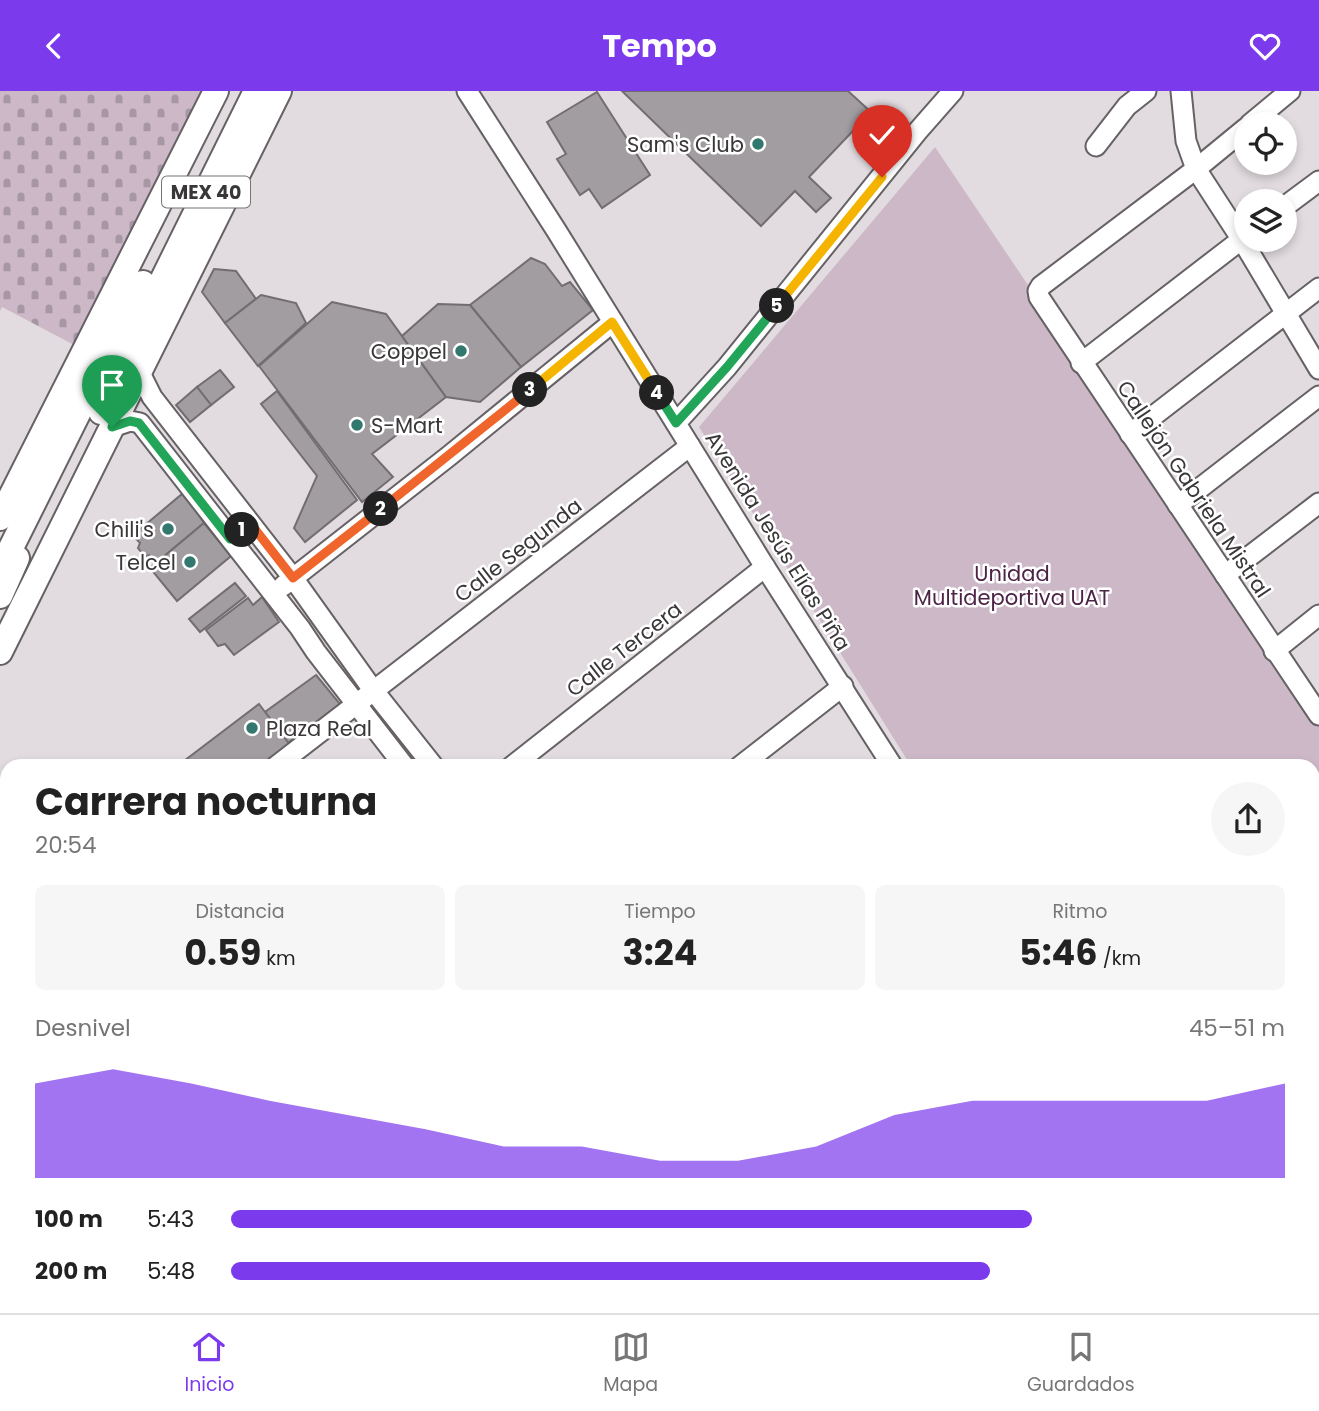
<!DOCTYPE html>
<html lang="es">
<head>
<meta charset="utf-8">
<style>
	:root { --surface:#fff; --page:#f6f6f6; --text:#222; --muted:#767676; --line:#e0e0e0; --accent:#7c3aed }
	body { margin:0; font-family:Poppins,sans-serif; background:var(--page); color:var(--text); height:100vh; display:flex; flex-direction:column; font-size:26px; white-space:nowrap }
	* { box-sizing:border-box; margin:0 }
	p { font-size:23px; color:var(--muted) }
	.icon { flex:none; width:38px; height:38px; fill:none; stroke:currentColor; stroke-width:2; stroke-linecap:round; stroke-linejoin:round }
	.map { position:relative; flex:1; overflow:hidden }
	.details { position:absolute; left:0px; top:668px; width:1320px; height:555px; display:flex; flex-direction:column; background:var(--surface); border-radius:21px 21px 0 0; box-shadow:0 4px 10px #0003 }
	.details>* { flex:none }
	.tools { position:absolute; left:1234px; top:21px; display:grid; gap:14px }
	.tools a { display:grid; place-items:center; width:63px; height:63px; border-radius:50%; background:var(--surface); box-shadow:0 4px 10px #0003; font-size:35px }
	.pin { position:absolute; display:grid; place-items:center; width:60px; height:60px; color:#fff; margin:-72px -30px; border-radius:50% 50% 50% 0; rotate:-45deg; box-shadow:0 0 7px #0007 }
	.pin .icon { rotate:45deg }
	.km { position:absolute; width:35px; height:35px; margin:-18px; border-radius:50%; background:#222; color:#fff; font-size:19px; line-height:35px; text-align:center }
	.round { display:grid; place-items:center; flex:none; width:74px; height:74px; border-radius:37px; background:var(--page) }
	.head { display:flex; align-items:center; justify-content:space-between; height:119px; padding:0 35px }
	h1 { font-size:38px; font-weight:700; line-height:52px }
	.metrics { display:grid; grid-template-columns:repeat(3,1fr); gap:10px; height:119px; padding:7px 35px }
	.metrics div { display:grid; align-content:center; border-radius:10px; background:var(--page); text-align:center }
	.metrics b { font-size:35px; font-weight:700 }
	.metrics small { font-size:19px; font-weight:400 }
	.metrics p { font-size:19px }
	.chart { height:196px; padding:14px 35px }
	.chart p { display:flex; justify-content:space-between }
	.chart svg { width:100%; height:126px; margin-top:7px; fill:var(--accent); opacity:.7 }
	ul { padding:0 35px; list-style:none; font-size:23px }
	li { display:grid; grid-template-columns:112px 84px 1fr; align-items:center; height:52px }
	li i { height:18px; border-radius:9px; background:var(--accent) }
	header { display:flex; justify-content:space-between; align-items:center; height:91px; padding:0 35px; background:var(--accent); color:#fff; font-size:32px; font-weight:700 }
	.tab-bar { display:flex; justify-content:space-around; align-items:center; height:98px; border-top:2px solid var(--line); background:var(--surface); font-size:19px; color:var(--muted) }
	.tab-bar a { display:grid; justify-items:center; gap:4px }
	.tab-bar .selected { color:var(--accent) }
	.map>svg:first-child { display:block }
	.green { fill:#cdb8c8 }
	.cemetery { fill:url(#cemetery-stones) }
	.building { fill:#a29da1; stroke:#726d70; stroke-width:2 }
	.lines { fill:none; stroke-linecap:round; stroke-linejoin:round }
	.minor-casing { stroke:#666165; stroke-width:23 }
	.major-casing { stroke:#666165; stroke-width:28 }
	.minor { stroke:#fff; stroke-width:19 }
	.major { stroke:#fff; stroke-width:24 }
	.split-1-casing { stroke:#fff; stroke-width:14 }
	.split-2-casing { stroke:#fff; stroke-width:14 }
	.split-3-casing { stroke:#fff; stroke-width:14 }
	.split-4-casing { stroke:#fff; stroke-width:14 }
	.split-5-casing { stroke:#fff; stroke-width:14 }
	.split-6-casing { stroke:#fff; stroke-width:14 }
	.split-1 { stroke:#22a559; stroke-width:9 }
	.split-2 { stroke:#f0652b; stroke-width:9 }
	.split-3 { stroke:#f0652b; stroke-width:9 }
	.split-4 { stroke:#f5b400; stroke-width:9 }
	.split-5 { stroke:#22a559; stroke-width:9 }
	.split-6 { stroke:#f5b400; stroke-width:9 }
	.poi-dot { fill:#32786f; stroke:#fff; stroke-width:2.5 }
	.labels { text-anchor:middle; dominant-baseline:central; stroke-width:5; stroke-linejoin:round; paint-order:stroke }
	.shield { fill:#fff; stroke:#747374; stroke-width:2 }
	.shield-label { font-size:19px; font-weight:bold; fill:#393738 }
	.poi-label { font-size:21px; fill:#393738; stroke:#fff; text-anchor:end }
	.street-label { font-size:21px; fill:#393738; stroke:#fff }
	.park-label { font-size:21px; fill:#4d2346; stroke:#fff }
</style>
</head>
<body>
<header><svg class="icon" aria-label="back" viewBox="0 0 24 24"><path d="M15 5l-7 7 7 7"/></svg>Tempo<svg class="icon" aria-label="heart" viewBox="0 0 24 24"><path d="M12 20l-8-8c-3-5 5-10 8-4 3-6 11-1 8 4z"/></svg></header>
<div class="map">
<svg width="1319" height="1222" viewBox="0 0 1319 1222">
	<defs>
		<pattern id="cemetery-stones" width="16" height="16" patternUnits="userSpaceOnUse" patternTransform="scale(1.75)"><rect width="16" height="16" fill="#cdb8c8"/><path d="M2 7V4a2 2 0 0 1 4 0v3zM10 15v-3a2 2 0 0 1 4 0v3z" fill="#a796a3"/></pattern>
	</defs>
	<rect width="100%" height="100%" fill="#e2dce0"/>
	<polygon class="green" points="935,56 1319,626 1319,954 1313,959 1312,676 911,675 699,336"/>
	<polygon class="cemetery" points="0,0 204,0 76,255 2,216 0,220"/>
	<g class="building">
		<polygon points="622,0 848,0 871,21 809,86 831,107 816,121 795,100 761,135"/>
		<polygon points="597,1 650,84 602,117 589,98 580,104 557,68 566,63 547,31"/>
		<polygon points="531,167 545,173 562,195 570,191 593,219 521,276 470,214"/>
		<polygon points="214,178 236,180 256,208 225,232 202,201"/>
		<polygon points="261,204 296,212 306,232 258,275 225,232"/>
		<polygon points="332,211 386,223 446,306 372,363 393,386 362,411 259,275"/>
		<polygon points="438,213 470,214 521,276 480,311 446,306 402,245"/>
		<polygon points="220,279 234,296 211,314 197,296"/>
		<polygon points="197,296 211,314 190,331 176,314"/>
		<polygon points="277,300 357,409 305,451 294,437 317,385 261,313"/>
		<polygon points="182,403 195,417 204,432 155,473 149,464 145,466 138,457 140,452 133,444"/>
		<polygon points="204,432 231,465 177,510 150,477"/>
		<polygon points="235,492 246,505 200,541 189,528"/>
		<polygon points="262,506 279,531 234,564 225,553 218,555 206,539 248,507 253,514"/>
		<polygon points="316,584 340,613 288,652 265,621"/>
		<polygon points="259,613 290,654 262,676 176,676"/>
		<polygon points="1319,788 1319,905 1312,897 1312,793"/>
		<polygon points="7,803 7,921 0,927 0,808"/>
		<polygon points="7,1005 7,1211 0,1201 0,1010"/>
		<polygon points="7,1018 7,1071 0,1061 0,1023"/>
		<polygon points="7,1094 7,1196 0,1186 0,1099"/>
		<polygon points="205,1216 248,1216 252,1222 198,1222"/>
	</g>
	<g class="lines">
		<defs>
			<g id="minor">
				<polyline points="467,0 556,139 765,476 893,676"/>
				<polyline points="1181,0 1186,50 1196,78 1242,149 1319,278"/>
				<polyline points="1250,33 1290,0"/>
				<polyline points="1246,37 1196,78 1041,195 1038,200 1039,206 1319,624"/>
				<polyline points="1096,55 1127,15 1146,0"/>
				<polyline points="1284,116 1319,90"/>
				<polyline points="1081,272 1246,145"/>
				<polyline points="139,280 152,306 293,487 373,599 434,676"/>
				<polyline points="676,332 727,276 917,41 953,0"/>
				<polyline points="112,336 130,330 140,332 300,537 316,561 405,676"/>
				<polyline points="1130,343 1319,197"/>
				<polyline points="1178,414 1319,305"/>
				<polyline points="1225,484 1319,412"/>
				<polyline points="283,495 449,365 613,231"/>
				<polyline points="1274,560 1319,524"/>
				<polyline points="275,676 690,355"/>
				<polyline points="511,676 765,476"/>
				<polyline points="739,676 843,595"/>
				<polyline points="267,1216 271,1222"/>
				<polyline points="549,1216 554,1222"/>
				<polyline points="827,1216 831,1222"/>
				<polyline points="852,1216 857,1222"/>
				<polyline points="1233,1216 1237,1222"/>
				<polyline points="505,1222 512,1216"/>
			</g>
			<g id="major">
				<polyline points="101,321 156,202 256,0"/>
				<polyline points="0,427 216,0"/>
				<polyline points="0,479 143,192"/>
				<polyline points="0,505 17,467"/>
				<polyline points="0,561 279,0"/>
				<polyline points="1312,964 1319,959"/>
				<polyline points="1312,988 1319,983"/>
				<polyline points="980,1222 987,1216"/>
				<polyline points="1013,1222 1021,1216"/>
			</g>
		</defs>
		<use href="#minor" class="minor-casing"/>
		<use href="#major" class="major-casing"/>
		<use href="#minor" class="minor"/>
		<use href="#major" class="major"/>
	</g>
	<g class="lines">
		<defs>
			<polyline id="split-1" points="112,336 130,330 139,332 230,448 242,439"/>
			<polyline id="split-2" points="242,439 251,433 293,487 381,418"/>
			<polyline id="split-3" points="381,418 530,299"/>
			<polyline id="split-4" points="530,299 612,231 657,302"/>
			<polyline id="split-5" points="657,302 676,332 727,276 777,215"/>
			<polyline id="split-6" points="777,215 882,86"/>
		</defs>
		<use href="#split-1" class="split-1-casing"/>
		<use href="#split-2" class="split-2-casing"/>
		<use href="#split-3" class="split-3-casing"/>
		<use href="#split-4" class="split-4-casing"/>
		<use href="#split-5" class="split-5-casing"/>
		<use href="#split-6" class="split-6-casing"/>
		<use href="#split-1" class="split-1"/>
		<use href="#split-2" class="split-2"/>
		<use href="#split-3" class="split-3"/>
		<use href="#split-4" class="split-4"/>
		<use href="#split-5" class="split-5"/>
		<use href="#split-6" class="split-6"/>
	</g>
	<g class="poi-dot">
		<circle cx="758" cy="53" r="7"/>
		<circle cx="461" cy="260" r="7"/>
		<circle cx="357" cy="334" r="7"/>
		<circle cx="168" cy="438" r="7"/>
		<circle cx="190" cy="471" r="7"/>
		<circle cx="252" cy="637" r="7"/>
	</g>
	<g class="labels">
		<rect class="shield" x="162" y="85.5" width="88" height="31" rx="5"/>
		<g class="shield-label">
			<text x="206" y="101">MEX 40</text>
		</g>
		<g class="poi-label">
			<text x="744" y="53">Sam's Club</text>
			<text x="447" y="260">Coppel</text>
			<text x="371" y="334" text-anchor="start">S-Mart</text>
			<text x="154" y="438">Chili's</text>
			<text x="176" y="471">Telcel</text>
			<text x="266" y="637" text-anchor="start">Plaza Real</text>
		</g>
		<g class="street-label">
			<text transform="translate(1194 398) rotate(56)">Callejón Gabriela Mistral</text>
			<text transform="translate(778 450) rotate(58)">Avenida Jesús Elías Piña</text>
			<text transform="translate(518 459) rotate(-38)">Calle Segunda</text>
			<text transform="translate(624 558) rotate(-38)">Calle Tercera</text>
		</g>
		<g class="park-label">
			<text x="1012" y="482">Unidad<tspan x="1012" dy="24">Multideportiva UAT</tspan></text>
		</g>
	</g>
</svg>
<div class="tools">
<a><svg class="icon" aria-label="locate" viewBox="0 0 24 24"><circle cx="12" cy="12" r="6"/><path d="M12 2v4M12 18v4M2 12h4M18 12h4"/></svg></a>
<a><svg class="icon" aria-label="layers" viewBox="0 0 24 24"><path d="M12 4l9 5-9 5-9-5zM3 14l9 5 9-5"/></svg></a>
</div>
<div class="pin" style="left:112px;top:336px;background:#1e9e55"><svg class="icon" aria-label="arrive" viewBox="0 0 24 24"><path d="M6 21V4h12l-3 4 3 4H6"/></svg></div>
<div class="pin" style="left:882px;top:86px;background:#d93025"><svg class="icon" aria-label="check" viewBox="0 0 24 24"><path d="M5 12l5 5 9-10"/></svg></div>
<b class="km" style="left:242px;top:439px">1</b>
<b class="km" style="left:381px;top:418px">2</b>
<b class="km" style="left:530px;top:299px">3</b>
<b class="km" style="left:657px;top:302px">4</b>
<b class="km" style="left:777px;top:215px">5</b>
<section class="details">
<div class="head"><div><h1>Carrera nocturna</h1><p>20:54</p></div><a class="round"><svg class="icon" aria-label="share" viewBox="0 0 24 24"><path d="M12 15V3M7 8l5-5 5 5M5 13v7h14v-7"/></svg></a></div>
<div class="metrics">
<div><p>Distancia</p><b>0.59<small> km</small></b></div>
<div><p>Tiempo</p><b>3:24</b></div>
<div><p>Ritmo</p><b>5:46<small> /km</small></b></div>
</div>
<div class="chart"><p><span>Desnivel</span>45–51 m</p>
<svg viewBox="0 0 160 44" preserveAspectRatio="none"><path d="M0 44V11L10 6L20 11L30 17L40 22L50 27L60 33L70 33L80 38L90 38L100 33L110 22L120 17L130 17L140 17L150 17L160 11V44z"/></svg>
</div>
<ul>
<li><b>100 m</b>5:43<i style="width:76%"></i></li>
<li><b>200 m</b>5:48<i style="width:72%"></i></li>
</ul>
</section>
</div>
<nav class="tab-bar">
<a class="selected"><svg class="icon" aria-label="home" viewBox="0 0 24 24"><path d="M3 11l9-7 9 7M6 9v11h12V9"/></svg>Inicio</a>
<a><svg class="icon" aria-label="map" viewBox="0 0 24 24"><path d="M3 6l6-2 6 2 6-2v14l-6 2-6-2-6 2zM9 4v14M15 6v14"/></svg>Mapa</a>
<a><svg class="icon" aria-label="saved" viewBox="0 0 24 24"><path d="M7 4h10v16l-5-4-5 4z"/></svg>Guardados</a>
</nav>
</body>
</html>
